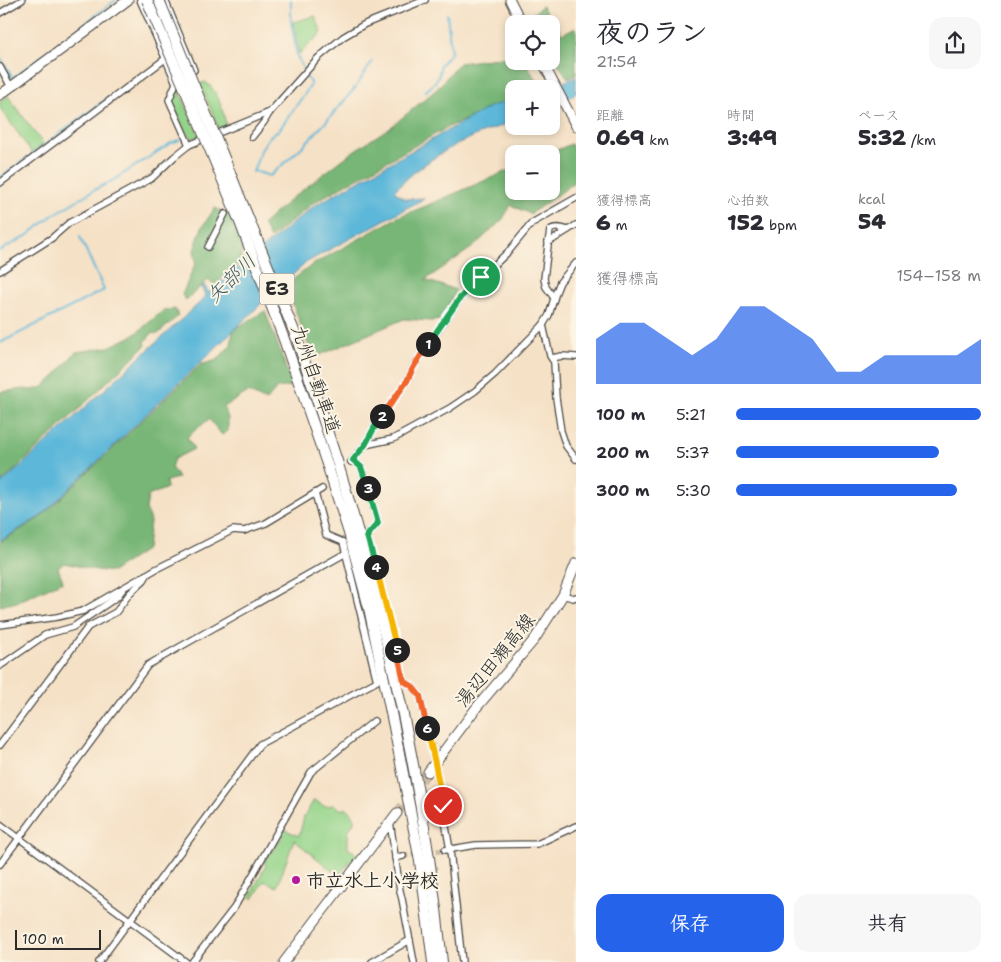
<!DOCTYPE html>
<html lang="ja">
<head>
<meta charset="utf-8">
<style>
	:root { --surface:#fff; --page:#f7f7f7; --text:#2b2b33; --muted:#7c7c81; --accent:#2563eb }
	body { margin:0; font-family:"Shantell Sans","Klee One",sans-serif; background:var(--page); color:var(--text); height:100vh; display:flex; flex-direction:column; font-size:19px; white-space:nowrap }
	* { box-sizing:border-box; margin:0 }
	p { font-size:16px; color:var(--muted) }
	.icon { flex:none; width:28px; height:28px; fill:none; stroke:currentColor; stroke-width:2; stroke-linecap:round; stroke-linejoin:round }
	.map { position:relative; flex:1; overflow:hidden }
	.details { display:flex; flex-direction:column; background:var(--surface); width:425px }
	.details>* { flex:none }
	.buttons { position:absolute; left:505px; top:15px; display:grid; gap:10px }
	.buttons a { display:grid; place-items:center; width:55px; height:55px; border-radius:10px; background:var(--surface); box-shadow:0 2px 8px #0003; font-size:25px }
	.scale { position:absolute; left:15px; bottom:12px; width:86px; box-sizing:border-box; padding-left:5px; border:2px solid #2b2b2b; border-top:0; font-size:14px; line-height:18px; white-space:nowrap; color:#2b2b2b; -webkit-text-stroke:4px #fcf5e5; paint-order:stroke }
	.pin { position:absolute; display:grid; place-items:center; width:42px; height:42px; color:#fff; margin:-21px; border:2px solid #fff; border-radius:50%; box-shadow:0 1px 5px #0007 }
	.km { position:absolute; width:25px; height:25px; margin:-12px; border-radius:50%; background:#222; color:#fff; font-size:14px; line-height:25px; text-align:center }
	.round { display:grid; place-items:center; flex:none; width:52px; height:52px; border-radius:15px; background:var(--page) }
	.overview { display:flex; align-items:center; justify-content:space-between; height:85px; padding:0 20px }
	h1 { font-size:28px; font-weight:800; line-height:38px }
	.metrics { display:grid; grid-template-columns:repeat(3,1fr); gap:8px; height:85px; padding:5px 20px }
	.metrics div { display:grid; align-content:center }
	.metrics b { font-size:21px; font-weight:800 }
	.metrics small { font-size:14px; font-weight:400 }
	.metrics p { font-size:14px }
	.chart { height:140px; padding:10px 20px }
	.chart p { display:flex; justify-content:space-between }
	.chart svg { width:100%; height:90px; margin-top:5px; fill:var(--accent); opacity:.7 }
	.primary-button { display:flex; gap:10px; margin-top:auto; padding:10px 20px }
	.primary-button a { flex:1; height:58px; border-radius:15px; background:var(--accent); color:#fff; font-size:20px; font-weight:800; line-height:58px; text-align:center }
	.primary-button a+a { background:var(--page); color:var(--text) }
	ul { padding:0 20px; list-style:none; font-size:16px }
	li { display:grid; grid-template-columns:80px 60px 1fr; align-items:center; height:38px }
	li i { height:12px; border-radius:6px; background:var(--accent) }
	main { display:flex; flex:1; min-height:0 }
	.map>svg:first-child { display:block }
	.green { fill:#94d48a; stroke:#60805a }
	.forest { fill:#77b676; stroke:#517050 }
	.water { fill:#5cb7d9; stroke:#447182 }
	.lines { fill:none; stroke-linecap:round; stroke-linejoin:round }
	.stream { stroke:#5cb7d9; stroke-width:2 }
	.street-tunnel { stroke:#cdbda7; stroke-width:5.5; stroke-dasharray:5.5 3; stroke-linecap:butt }
	.secondary-tunnel { stroke:#cdbda7; stroke-width:9; stroke-dasharray:9 4.5; stroke-linecap:butt }
	.street-casing { stroke:#494642; stroke-width:8 }
	.secondary-casing { stroke:#494642; stroke-width:11 }
	.highway-casing { stroke:#494642; stroke-width:12 }
	.street { stroke:#fff; stroke-width:5.5 }
	.secondary { stroke:#fff; stroke-width:9 }
	.highway { stroke:#fff; stroke-width:10 }
	.highway-bridge-casing { stroke:#494642; stroke-width:12; stroke-linecap:butt }
	.highway-bridge { stroke:#fff; stroke-width:10 }
	.split-1-casing { stroke:#fff; stroke-width:10 }
	.split-2-casing { stroke:#fff; stroke-width:10 }
	.split-3-casing { stroke:#fff; stroke-width:10 }
	.split-4-casing { stroke:#fff; stroke-width:10 }
	.split-5-casing { stroke:#fff; stroke-width:10 }
	.split-6-casing { stroke:#fff; stroke-width:10 }
	.split-7-casing { stroke:#fff; stroke-width:10 }
	.split-1 { stroke:#22a559; stroke-width:6 }
	.split-2 { stroke:#f0652b; stroke-width:6 }
	.split-3 { stroke:#22a559; stroke-width:6 }
	.split-4 { stroke:#22a559; stroke-width:6 }
	.split-5 { stroke:#f5b400; stroke-width:6 }
	.split-6 { stroke:#f0652b; stroke-width:6 }
	.split-7 { stroke:#f5b400; stroke-width:6 }
	.poi-dot { fill:#b5179e; stroke:#fcf5e5; stroke-width:2 }
	.labels { text-anchor:middle; dominant-baseline:central; stroke-width:4; stroke-linejoin:round; paint-order:stroke }
	.shield { fill:#fcf5e5; stroke:#6a6863; stroke-width:1 }
	.shield-label { font-size:18px; font-weight:bold; fill:#2b2b2b }
	.street-label { font-size:19px; fill:#2b2b2b; stroke:#fcf5e5 }
	.poi-label { font-size:19px; font-weight:bold; fill:#2b2b2b; stroke:#fcf5e5; text-anchor:start }
	.water-label { font-size:20px; font-style:italic; fill:#3c5c68; stroke:#fcf5e5 }
</style>
</head>
<body>
<main>
<div class="map">
<svg width="576" height="962" viewBox="0 0 576 962">
	<rect width="100%" height="100%" fill="#fcf5e5"/>
	<filter id="ink" filterUnits="userSpaceOnUse"><feTurbulence type="fractalNoise" baseFrequency=".02" numOctaves="2"/><feDisplacementMap in="SourceGraphic" scale="10" xChannelSelector="R" yChannelSelector="G"/><feConvolveMatrix kernelMatrix="1 2 1 2 8 2 1 2 1" color-interpolation-filters="sRGB"/></filter>
	<filter id="wash" filterUnits="userSpaceOnUse"><feTurbulence type="fractalNoise" baseFrequency=".0096" numOctaves="4" result="noise"/><feDisplacementMap in="SourceGraphic" scale="20" xChannelSelector="R" yChannelSelector="G"/><feGaussianBlur stdDeviation="1.12" result="paint"/><feColorMatrix in="noise" values="0 0 0 0 0 0 0 0 0 0 0 0 0 0 0 0 0 1.4 0 .05"/><feComposite in="paint" operator="in"/></filter>
	<g filter="url(#wash)">
		<rect width="100%" height="100%" fill="#f5e1c6"/>
		<g class="green">
			<polygon points="315,16 322,33 299,54 293,22"/>
			<path d="M205,82c13,7 18,29 21,43l-7,4 -19,-45z"/>
			<path d="M179,90l20,46 -6,2c-10,-4 -17,-29 -21,-39v-3z"/>
			<polygon points="8,96 43,144 32,153 0,108 0,102"/>
			<polygon points="314,800 324,806 334,805 342,810 346,808 354,816 354,822 348,831 348,849 353,851 357,855 355,858 353,858 340,874 335,870 334,872 294,840 277,887 264,881 253,899 250,896 266,865 264,863 270,852 273,852 284,834 281,832 283,829 299,836 304,817"/>
		</g>
		<g class="forest">
			<polygon points="542,6 562,34 576,27 576,75 568,78 551,55 551,24 534,24 530,16"/>
			<polygon points="514,56 514,61 525,61 540,88 538,89 514,89 514,99 448,127 313,203 270,239 263,224 292,198 355,150 391,127 437,89 459,63"/>
			<polygon points="571,144 576,153 576,180 563,191 530,214 511,205 503,219 473,247 425,280 456,290 441,320 431,321 404,319 313,358 286,285 312,265 400,216 421,208 514,168 514,191 551,191 551,154 548,154"/>
			<polygon points="215,208 232,216 242,245 241,263 214,285 208,280 186,300 182,295 196,262 194,250 202,227"/>
			<polygon points="175,309 178,316 158,334 152,333 145,342 146,345 0,484 0,392 24,389 33,390 43,387 53,378 76,352 109,347 134,335 164,310"/>
			<polygon points="265,311 279,348 292,386 277,388 266,401 248,392 224,407 228,418 228,431 222,435 209,419 187,437 194,449 174,459 171,467 178,478 166,481 167,488 148,496 146,509 150,521 147,549 112,572 91,569 64,563 58,568 63,581 17,602 0,606 0,542 41,517 200,365 217,360 231,345 233,330"/>
		</g>
		<g class="water">
			<polygon points="576,77 576,93 551,109 551,89 545,89"/>
			<path d="M514,100v22c-34,10 -66,24 -94,46 -10,7 -18,15 -26,23l11,8 20,-1 -118,64 -45,41 -221,213 -41,25v-56l206,-188 -5,-10 3,-2 5,8 23,-20 82,-67 177,-100z"/>
		</g>
		<g class="lines">
			<g class="stream">
				<polyline points="291,0 291,21 297,56 304,70"/>
				<polyline points="0,57 13,78 116,0"/>
				<path d="M425,92c9,-8 16,-15 15,-27l11,-12 -4,-39"/>
				<polyline points="254,171 270,176 302,147 325,123 355,88 372,62"/>
				<path d="M253,172c5,-14 11,-36 26,-42l32,-45 -5,-10"/>
				<polyline points="0,178 109,97"/>
				<polyline points="0,251 28,235 53,215 94,190 112,181 171,143 179,140"/>
				<polyline points="0,343 104,290 80,237"/>
			</g>
		</g>
	</g>
	<g filter="url(#ink)">
		<g class="lines">
			<polyline class="street-tunnel" points="403,856 445,850"/>
			<polyline class="secondary-tunnel" points="397,813 428,772"/>
			<defs>
				<g id="street">
					<polyline points="140,0 176,83"/>
					<polyline points="165,0 194,70 176,83 169,100 189,145"/>
					<polyline points="0,13 22,0"/>
					<polyline points="0,67 11,87"/>
					<polyline points="252,137 264,122 270,112 318,58 343,37 365,24 425,0"/>
					<polyline points="0,183 165,59"/>
					<polyline points="548,242 554,239 576,225"/>
					<polyline points="208,247 225,214"/>
					<polyline points="0,271 52,238 69,223 152,178 174,157 189,145 270,112"/>
					<path d="M554,298l-8,-11 -2,-8 5,-42 1,-7c5,-4 12,-2 18,0"/>
					<polyline points="543,325 550,356 554,362 556,398 561,431 566,446 576,459"/>
					<polyline points="552,358 562,356 576,357"/>
					<polyline points="365,445 393,439 450,408 475,391 495,374 543,325 549,315 556,292 560,282 576,263"/>
					<polyline points="353,460 361,467 378,523 367,536 404,681 412,686 420,696 435,763 450,850 462,962"/>
					<polyline points="351,462 365,445 378,421 407,381 413,367 460,298 509,251 532,223 576,198"/>
					<polyline points="563,595 573,598 576,597"/>
					<polyline points="0,625 57,617 83,611 156,569 233,530 244,531 266,523 322,489"/>
					<polyline points="0,666 45,635 73,627 117,597 123,589"/>
					<polyline points="0,745 88,627 116,612 130,593 144,580 147,575"/>
					<polyline points="390,823 391,828 400,891 402,899 414,962"/>
					<polyline points="0,824 186,962"/>
					<polyline points="445,850 476,845 537,844 576,826"/>
					<polyline points="395,858 403,856"/>
					<polyline points="0,864 148,665 346,553"/>
					<polyline points="99,962 260,744 377,681 343,542 326,535 315,493"/>
					<polyline points="192,962 234,908 311,772 374,721"/>
					<polyline points="372,962 410,940"/>
				</g>
				<g id="secondary">
					<polyline points="510,0 522,24"/>
					<polyline points="542,61 576,126"/>
					<polyline points="0,95 128,0"/>
					<polyline points="428,772 477,707 534,640 563,595 576,563"/>
					<polyline points="284,962 397,813"/>
				</g>
				<g id="highway">
					<polyline points="194,86 209,121"/>
					<polyline points="185,89 200,125"/>
					<path d="M337,461c50,163 88,331 105,501"/>
					<polyline points="327,464 349,533 369,608 394,727 420,861 433,962"/>
				</g>
			</defs>
			<use href="#street" class="street-casing"/>
			<use href="#secondary" class="secondary-casing"/>
			<use href="#highway" class="highway-casing"/>
			<use href="#street" class="street"/>
			<use href="#secondary" class="secondary"/>
			<use href="#highway" class="highway"/>
			<defs>
				<g id="highway-bridge">
					<polyline points="147,0 185,89"/>
					<polyline points="159,0 194,86"/>
					<polyline points="209,121 296,336 337,461"/>
					<polyline points="200,125 240,222 285,342 327,464"/>
				</g>
			</defs>
			<use href="#highway-bridge" class="highway-bridge-casing"/>
			<use href="#highway-bridge" class="highway-bridge"/>
		</g>
	</g>
	<g class="lines" filter="url(#ink)">
		<defs>
			<polyline id="split-1" points="428,344 460,298 481,277"/>
			<polyline id="split-2" points="382,416 407,381 413,368 428,344"/>
			<polyline id="split-3" points="368,488 361,467 353,460 365,445 378,421 382,416"/>
			<polyline id="split-4" points="368,488 378,523 367,536 376,567"/>
			<polyline id="split-5" points="376,567 397,650"/>
			<polyline id="split-6" points="397,650 404,681 412,686 420,696 427,728"/>
			<polyline id="split-7" points="427,728 435,763 443,806"/>
		</defs>
		<use href="#split-1" class="split-1-casing"/>
		<use href="#split-2" class="split-2-casing"/>
		<use href="#split-3" class="split-3-casing"/>
		<use href="#split-4" class="split-4-casing"/>
		<use href="#split-5" class="split-5-casing"/>
		<use href="#split-6" class="split-6-casing"/>
		<use href="#split-7" class="split-7-casing"/>
		<use href="#split-1" class="split-1"/>
		<use href="#split-2" class="split-2"/>
		<use href="#split-3" class="split-3"/>
		<use href="#split-4" class="split-4"/>
		<use href="#split-5" class="split-5"/>
		<use href="#split-6" class="split-6"/>
		<use href="#split-7" class="split-7"/>
	</g>
	<circle class="poi-dot" cx="296" cy="880" r="5"/>
	<g class="labels">
		<rect class="shield" x="259.5" y="273.5" width="35" height="31" rx="4"/>
		<g class="shield-label">
			<text x="277" y="289">E3</text>
		</g>
		<g class="street-label">
			<text transform="translate(316 379) rotate(71)">九州自動車道</text>
			<text transform="translate(495 660) rotate(-51)">湯辺田瀬高線</text>
		</g>
		<g class="poi-label">
			<text x="306" y="880">市立水上小学校</text>
		</g>
		<g class="water-label">
			<text transform="translate(231 278) rotate(-44)">矢部川</text>
		</g>
	</g>
</svg>
<div class="buttons">
<a><svg class="icon" aria-label="locate" viewBox="0 0 24 24"><circle cx="12" cy="12" r="6"/><path d="M12 2v4M12 18v4M2 12h4M18 12h4"/></svg></a>
<a>+</a>
<a>−</a>
</div>
<div class="scale">100 m</div>
<div class="pin" style="left:481px;top:277px;background:#1e9e55"><svg class="icon" aria-label="arrive" viewBox="0 0 24 24"><path d="M6 21V4h12l-3 4 3 4H6"/></svg></div>
<div class="pin" style="left:443px;top:806px;background:#d93025"><svg class="icon" aria-label="check" viewBox="0 0 24 24"><path d="M5 12l5 5 9-10"/></svg></div>
<b class="km" style="left:428px;top:344px">1</b>
<b class="km" style="left:382px;top:416px">2</b>
<b class="km" style="left:368px;top:488px">3</b>
<b class="km" style="left:376px;top:567px">4</b>
<b class="km" style="left:397px;top:650px">5</b>
<b class="km" style="left:427px;top:728px">6</b>
</div>
<section class="details">
<div class="overview"><div><h1>夜のラン</h1><p>21:54</p></div><a class="round"><svg class="icon" aria-label="share" viewBox="0 0 24 24"><path d="M12 15V3M7 8l5-5 5 5M5 13v7h14v-7"/></svg></a></div>
<div class="metrics">
<div><p>距離</p><b>0.69<small> km</small></b></div>
<div><p>時間</p><b>3:49</b></div>
<div><p>ペース</p><b>5:32<small> /km</small></b></div>
</div>
<div class="metrics">
<div><p>獲得標高</p><b>6<small> m</small></b></div>
<div><p>心拍数</p><b>152<small> bpm</small></b></div>
<div><p>kcal</p><b>54</b></div>
</div>
<div class="chart"><p><span>獲得標高</span>154–158 m</p>
<svg viewBox="0 0 160 44" preserveAspectRatio="none"><path d="M0 44V22L10 14L20 14L30 22L40 30L50 22L60 6L70 6L80 14L90 22L100 38L110 38L120 30L130 30L140 30L150 30L160 22V44z"/></svg>
</div>
<ul>
<li><b>100 m</b>5:21<i style="width:100%"></i></li>
<li><b>200 m</b>5:37<i style="width:83%"></i></li>
<li><b>300 m</b>5:30<i style="width:90%"></i></li>
</ul>
<div class="primary-button"><a>保存</a><a>共有</a></div>
</section>
</main>
</body>
</html>
